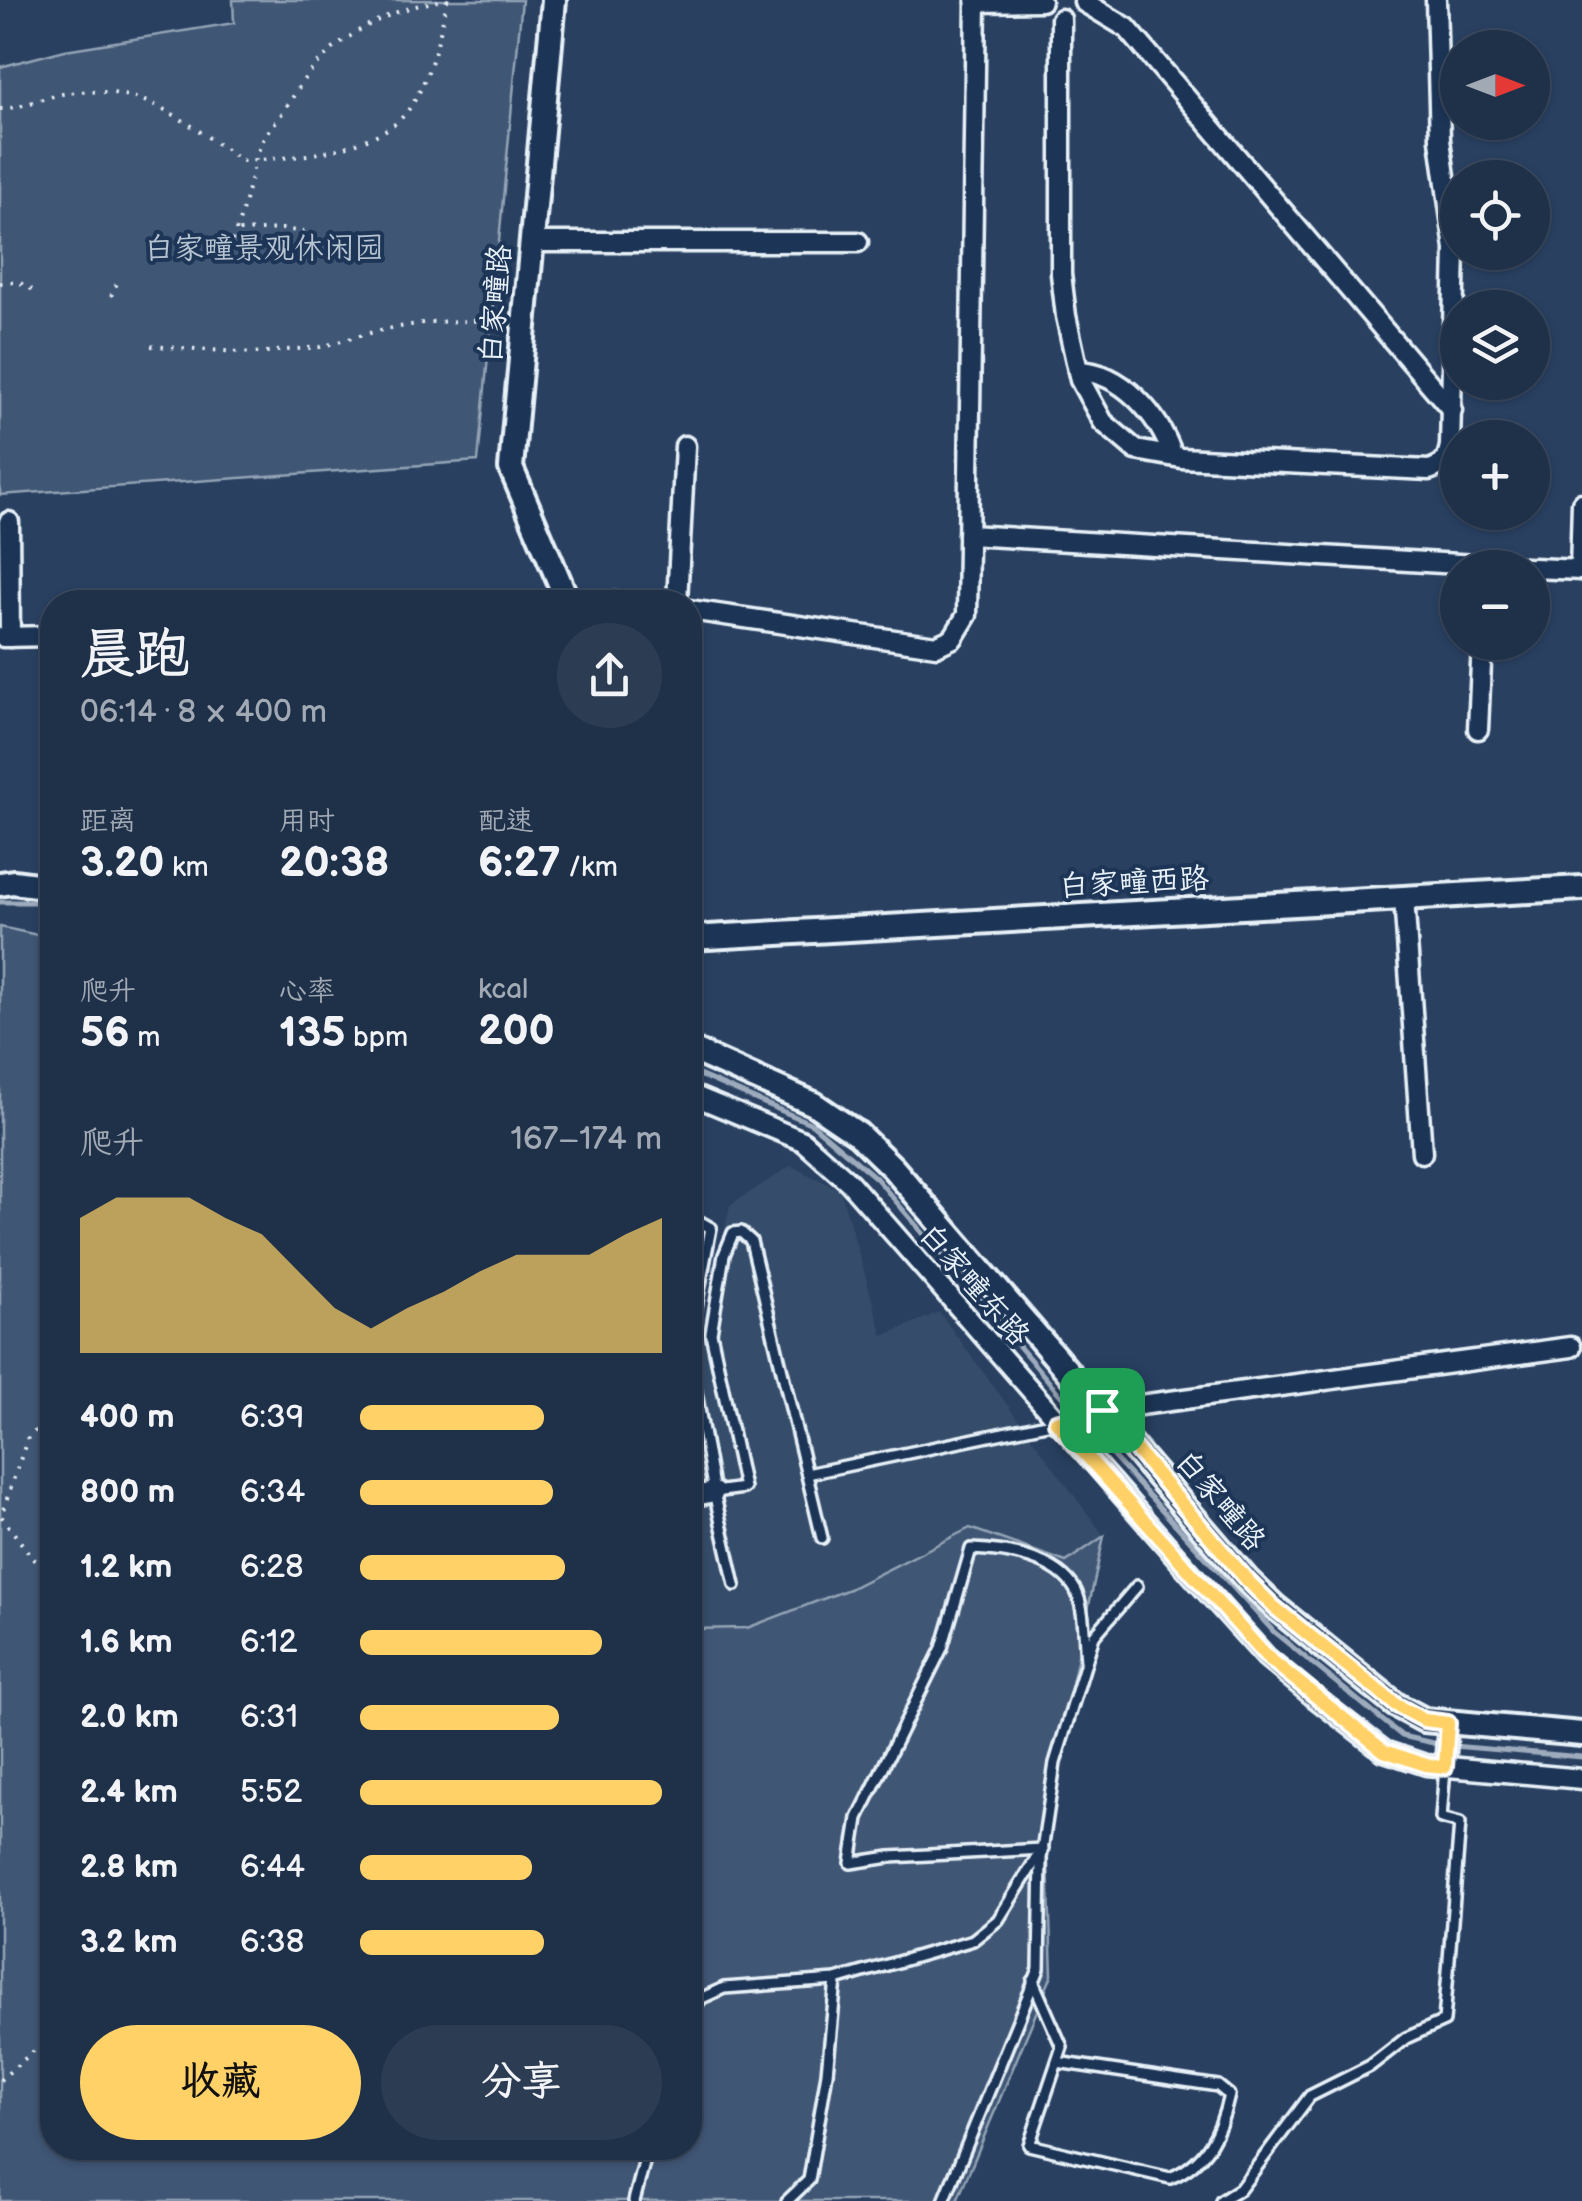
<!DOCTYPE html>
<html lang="zh">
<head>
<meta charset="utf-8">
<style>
	:root { --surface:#1f3049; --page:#2c3c53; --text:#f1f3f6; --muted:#a1a9b4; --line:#3c4b61; --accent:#ffd166 }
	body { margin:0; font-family:"Balsamiq Sans","LXGW WenKai TC",sans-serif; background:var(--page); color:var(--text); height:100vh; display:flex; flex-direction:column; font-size:38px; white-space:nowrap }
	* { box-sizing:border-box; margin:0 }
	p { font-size:32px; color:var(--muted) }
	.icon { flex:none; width:55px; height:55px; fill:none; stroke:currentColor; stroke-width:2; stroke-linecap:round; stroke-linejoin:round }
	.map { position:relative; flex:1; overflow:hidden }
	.sheet { position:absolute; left:40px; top:590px; width:662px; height:1570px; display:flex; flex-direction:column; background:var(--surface); border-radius:40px; box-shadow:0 2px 8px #0004,0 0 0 2px var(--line) }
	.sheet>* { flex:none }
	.needle { width:65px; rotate:90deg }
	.controls { position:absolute; left:1440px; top:30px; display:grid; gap:20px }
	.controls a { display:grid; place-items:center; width:110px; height:110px; border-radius:50%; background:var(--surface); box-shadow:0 2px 8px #0004,0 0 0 2px var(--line); font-size:50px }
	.pin { position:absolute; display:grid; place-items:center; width:85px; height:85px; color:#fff; margin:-42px; border-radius:20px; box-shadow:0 5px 15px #0006 }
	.round { display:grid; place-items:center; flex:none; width:105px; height:105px; border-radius:52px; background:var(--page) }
	.overview { display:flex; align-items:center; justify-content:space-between; height:170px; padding:0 40px }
	h1 { font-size:55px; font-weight:800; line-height:75px }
	.stats { display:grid; grid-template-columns:repeat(3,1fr); gap:15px; height:170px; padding:10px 40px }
	.stats div { display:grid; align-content:center }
	.stats b { font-size:42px; font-weight:800 }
	.stats small { font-size:28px; font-weight:400 }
	.stats p { font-size:28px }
	.chart { height:280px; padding:20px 40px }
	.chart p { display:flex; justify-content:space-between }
	.chart svg { width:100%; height:180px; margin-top:10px; fill:var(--accent); opacity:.7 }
	.action { display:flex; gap:20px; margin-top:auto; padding:20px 40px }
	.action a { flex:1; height:115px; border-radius:60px; background:var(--accent); color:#111; font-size:40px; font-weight:800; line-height:115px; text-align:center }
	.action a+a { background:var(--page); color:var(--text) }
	ul { padding:0 40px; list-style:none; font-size:32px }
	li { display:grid; grid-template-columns:160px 120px 1fr; align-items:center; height:75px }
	li i { height:25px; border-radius:12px; background:var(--accent) }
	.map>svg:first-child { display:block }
	.built { fill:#364d6b }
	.green { fill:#415774; stroke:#94a4b6; stroke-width:2.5 }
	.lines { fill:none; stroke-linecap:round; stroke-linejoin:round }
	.stream { stroke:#9dabbd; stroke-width:5 }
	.lane-casing { stroke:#e8f1f8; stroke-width:16 }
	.street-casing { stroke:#e8f1f8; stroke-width:25 }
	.secondary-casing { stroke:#e8f1f8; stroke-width:30 }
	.path { stroke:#e8f1f8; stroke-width:4; stroke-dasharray:2.5 8; stroke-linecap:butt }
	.lane { stroke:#1d3557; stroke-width:9 }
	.street { stroke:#1d3557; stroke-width:18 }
	.secondary { stroke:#1d3557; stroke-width:22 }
	.route-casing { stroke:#fff; stroke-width:20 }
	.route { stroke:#ffd166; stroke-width:12 }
	.labels { text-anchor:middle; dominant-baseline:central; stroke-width:8; stroke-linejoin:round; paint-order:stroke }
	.park-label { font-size:30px; fill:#b6c3d0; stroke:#1d3557 }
	.street-label { font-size:30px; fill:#e8f1f8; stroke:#1d3557 }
</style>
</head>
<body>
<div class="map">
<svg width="1582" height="2201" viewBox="0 0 1582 2201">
	<rect width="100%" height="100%" fill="#294061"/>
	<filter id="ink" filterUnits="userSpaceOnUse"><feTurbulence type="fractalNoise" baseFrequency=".01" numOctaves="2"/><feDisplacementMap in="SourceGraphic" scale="20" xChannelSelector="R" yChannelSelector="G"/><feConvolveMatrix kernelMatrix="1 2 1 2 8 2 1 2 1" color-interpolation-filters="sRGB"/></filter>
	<g filter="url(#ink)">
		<polygon class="built" points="791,1166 840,1190 883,1336 939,1312 1104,1536 1066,1562 969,1528 849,1589 747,1628 690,1629 690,1326 706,1322 730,1205"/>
		<g class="green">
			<polygon points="233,0 522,0 478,461 0,495 0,67 65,50 234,23"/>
			<polygon points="0,927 52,938 52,2148 690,2148 690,1629 747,1628 849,1589 970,1528 1066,1562 1104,1536 1046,1804 1052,1975 957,2201 0,2201"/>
		</g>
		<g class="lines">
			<g class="stream">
				<polyline points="0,902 52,902"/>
				<polyline points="690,1071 812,1124 876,1178 1107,1450 1274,1632 1402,1736 1442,1745"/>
				<polyline points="1453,1746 1582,1757"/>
			</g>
			<defs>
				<g id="lane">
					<polyline points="690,1221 695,1219 711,1228 690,1338"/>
					<polyline points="690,1359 714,1492 735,1585"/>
					<polyline points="807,1474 1056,1422"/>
					<polyline points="714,1492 744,1488 711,1333 724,1255 733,1233 741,1232 751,1241 822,1538"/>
					<path d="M1043,1849l-153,8 -39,6 7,-45 84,-170 29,-99c35,1 87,9 105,42 9,18 8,50 10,70"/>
					<path d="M1033,1981l29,66 -33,98 141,33c37,-15 51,-47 59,-83l-11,-9 -161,-24"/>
					<polyline points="690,2011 702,1998 724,1988 836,1980 973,1940 998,1920 1041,1851"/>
					<polyline points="634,2201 648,2148"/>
					<polyline points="787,2201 809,2180 827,2073 836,1980"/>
					<polyline points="944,2201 1039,1969 1041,1858 1055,1763 1094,1636 1137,1586"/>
					<polyline points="1221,2201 1240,2189 1310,2096 1370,2066 1406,2038 1444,2021 1460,1823 1441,1818 1445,1768"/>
				</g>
				<g id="street">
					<polyline points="976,2 1041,1"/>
					<polyline points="1084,2 1127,28 1452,410"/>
					<path d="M1061,19v255l5,42 14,64 23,42 33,28 45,8 248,12c15,-5 18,-9 21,-24l5,-197 -15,-109 -4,-140"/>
					<polyline points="532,242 858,242"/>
					<path d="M1078,371c45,1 81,45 95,85"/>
					<polyline points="9,522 10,637"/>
					<polyline points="968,535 1527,568"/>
					<polyline points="1532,568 1582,570"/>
					<polyline points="1580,570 1582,503"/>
					<polyline points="568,602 639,602"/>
					<polyline points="677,602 685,446"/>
					<polyline points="690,610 936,646 953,638 967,615 976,0"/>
					<polyline points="3,637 52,636"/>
					<polyline points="1478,729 1482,642"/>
					<polyline points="1404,898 1422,1153"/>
					<polyline points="690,1094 803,1141 849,1182 1194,1577 1266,1657 1313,1696 1384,1751 1426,1765 1582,1779"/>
					<polyline points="1056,1422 1103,1410 1571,1347"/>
					<polyline points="690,1497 714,1492"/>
					<polyline points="1445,1767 1448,1723"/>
				</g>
				<g id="secondary">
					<polyline points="554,0 511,468 568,602"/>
					<polyline points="0,884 13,882 52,887"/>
					<polyline points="690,938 1582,888"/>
					<polyline points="690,1049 814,1104 858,1134 893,1168 1247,1580 1275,1607 1396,1705 1424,1720 1582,1734"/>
				</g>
			</defs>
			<use href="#lane" class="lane-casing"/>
			<use href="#street" class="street-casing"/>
			<use href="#secondary" class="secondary-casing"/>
			<g class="path">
				<path d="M0,109c23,-1 45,-13 68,-16 77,-9 114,27 174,68 50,-3 107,-7 150,-35 33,-22 48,-90 55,-126 -52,6 -105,33 -139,74 -8,10 -14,22 -21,32 -8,13 -20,25 -26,38 -14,36 -16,75 -35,109"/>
				<polyline points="239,231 283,229 316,234 316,244"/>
				<polyline points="0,283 18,282 39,293"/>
				<polyline points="111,296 119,279"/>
				<polyline points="151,346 254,353 320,347 377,331 428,322 507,320"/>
				<polyline points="52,1417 28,1437 1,1516 34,1560 52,1577"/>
				<polyline points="0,2080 42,2044 52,2030"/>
			</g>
			<use href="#lane" class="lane"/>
			<use href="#street" class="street"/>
			<use href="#secondary" class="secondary"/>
		</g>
	</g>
	<g class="lines" filter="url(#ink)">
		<defs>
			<polygon id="route" points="1102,1410 1247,1580 1274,1607 1396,1705 1424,1720 1448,1723 1445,1767 1426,1765 1384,1751 1266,1656 1056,1422"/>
		</defs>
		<use href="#route" class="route-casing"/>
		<use href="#route" class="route"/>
	</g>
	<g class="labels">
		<g class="park-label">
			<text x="264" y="249">白家疃景观休闲园</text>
		</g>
		<g class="street-label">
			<text transform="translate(496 304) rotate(-85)">白家疃路</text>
			<text transform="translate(1134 883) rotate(-3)">白家疃西路</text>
			<text transform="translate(974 1285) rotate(49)">白家疃东路</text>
			<text transform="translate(1220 1501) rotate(50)">白家疃路</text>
		</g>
	</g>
</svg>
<div class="controls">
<a><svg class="needle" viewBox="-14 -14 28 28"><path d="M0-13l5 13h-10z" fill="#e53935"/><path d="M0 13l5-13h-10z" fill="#a1a9b4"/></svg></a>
<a><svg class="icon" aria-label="locate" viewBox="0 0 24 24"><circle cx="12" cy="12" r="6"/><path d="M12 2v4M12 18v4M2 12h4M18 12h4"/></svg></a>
<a><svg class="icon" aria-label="layers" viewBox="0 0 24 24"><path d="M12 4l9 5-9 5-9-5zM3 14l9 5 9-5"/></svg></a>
<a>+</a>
<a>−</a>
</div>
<div class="pin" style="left:1102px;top:1410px;background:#1e9e55"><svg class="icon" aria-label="arrive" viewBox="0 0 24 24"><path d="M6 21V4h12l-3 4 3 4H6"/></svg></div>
<section class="sheet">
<div class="overview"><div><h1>晨跑</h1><p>06:14 · 8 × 400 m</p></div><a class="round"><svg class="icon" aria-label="share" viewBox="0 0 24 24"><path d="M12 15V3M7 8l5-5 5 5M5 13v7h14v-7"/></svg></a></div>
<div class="stats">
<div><p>距离</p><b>3.20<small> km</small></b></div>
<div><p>用时</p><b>20:38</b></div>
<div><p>配速</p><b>6:27<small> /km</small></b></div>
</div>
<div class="stats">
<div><p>爬升</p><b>56<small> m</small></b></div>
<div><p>心率</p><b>135<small> bpm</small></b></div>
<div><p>kcal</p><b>200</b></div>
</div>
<div class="chart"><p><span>爬升</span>167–174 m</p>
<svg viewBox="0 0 160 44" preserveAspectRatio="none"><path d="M0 44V11L10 6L20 6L30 6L40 11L50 15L60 24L70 33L80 38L90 33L100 29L110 24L120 20L130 20L140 20L150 15L160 11V44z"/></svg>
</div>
<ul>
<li><b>400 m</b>6:39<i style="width:61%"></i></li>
<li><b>800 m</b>6:34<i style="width:64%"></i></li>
<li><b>1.2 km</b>6:28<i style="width:68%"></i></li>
<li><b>1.6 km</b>6:12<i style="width:80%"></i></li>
<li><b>2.0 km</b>6:31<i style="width:66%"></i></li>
<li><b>2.4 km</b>5:52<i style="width:100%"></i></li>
<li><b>2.8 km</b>6:44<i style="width:57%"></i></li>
<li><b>3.2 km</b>6:38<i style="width:61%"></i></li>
</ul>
<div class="action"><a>收藏</a><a>分享</a></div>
</section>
</div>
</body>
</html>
